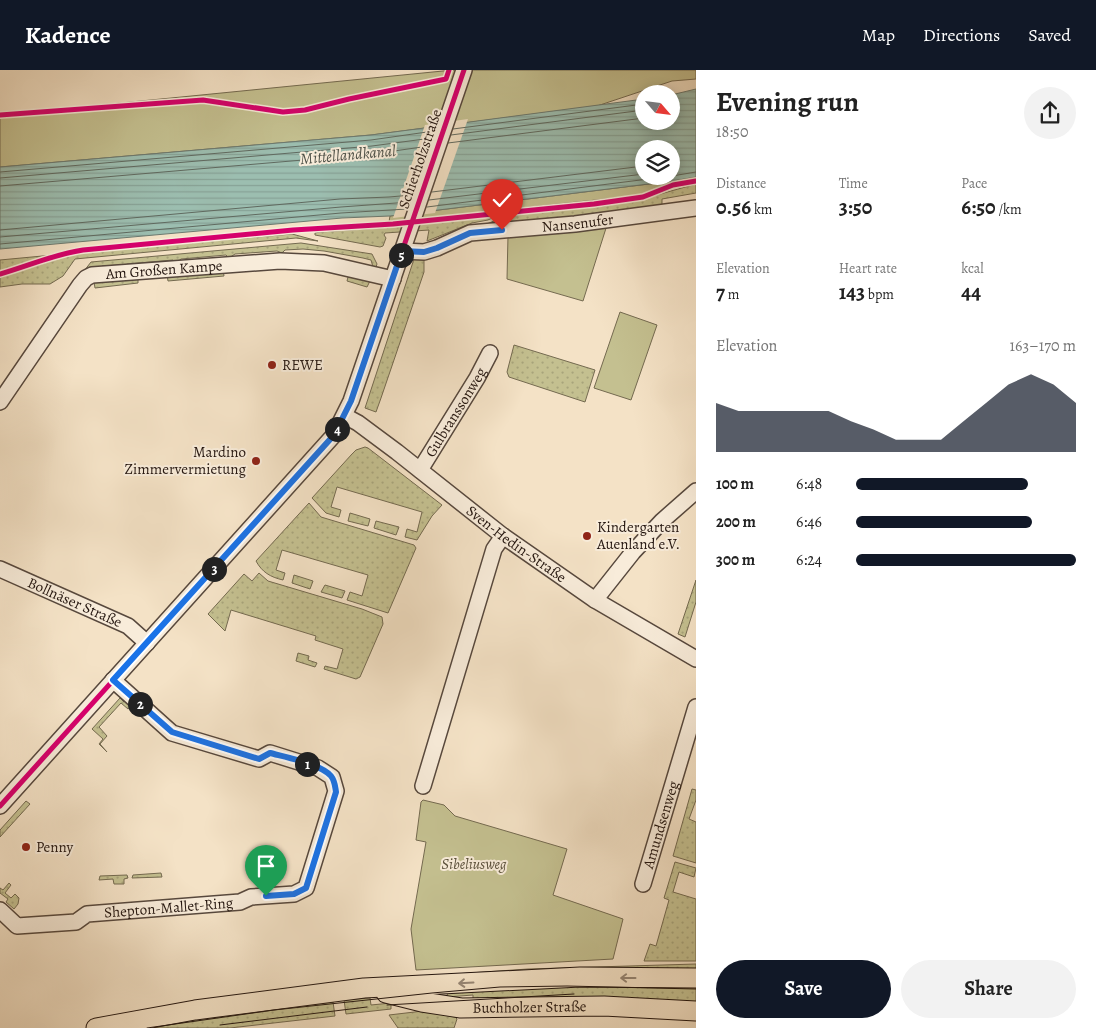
<!DOCTYPE html>
<html lang="en">
<head>
<meta charset="utf-8">
<style>
	:root { --surface:#fff; --page:#f2f2f2; --text:#222; --muted:#767676; --accent:#111827 }
	body { margin:0; font-family:Alegreya,serif; background:var(--page); color:var(--text); height:100vh; display:flex; flex-direction:column; font-size:19px; white-space:nowrap }
	* { box-sizing:border-box; margin:0 }
	p { font-size:16px; color:var(--muted) }
	.icon { flex:none; width:28px; height:28px; fill:none; stroke:currentColor; stroke-width:2; stroke-linecap:round; stroke-linejoin:round }
	.map { position:relative; flex:1; overflow:hidden }
	.side { display:flex; flex-direction:column; background:var(--surface); width:400px }
	.side>* { flex:none }
	.needle { width:32px; rotate:118deg }
	.buttons { position:absolute; left:635px; top:15px; display:grid; gap:10px }
	.buttons a { display:grid; place-items:center; width:45px; height:45px; border-radius:50%; background:var(--surface); box-shadow:0 2px 12px #0003; font-size:25px }
	.pin { position:absolute; display:grid; place-items:center; width:42px; height:42px; color:#fff; margin:-51px -21px; border-radius:50% 50% 50% 0; rotate:-45deg; box-shadow:0 0 5px #0007 }
	.pin .icon { rotate:45deg }
	.km { position:absolute; width:25px; height:25px; margin:-12px; border-radius:50%; background:#222; color:#fff; font-size:14px; line-height:25px; text-align:center }
	.round { display:grid; place-items:center; flex:none; width:52px; height:52px; border-radius:26px; background:var(--page) }
	.head { display:flex; align-items:center; justify-content:space-between; height:85px; padding:0 20px }
	h1 { font-size:28px; font-weight:600; line-height:38px }
	.stats { display:grid; grid-template-columns:repeat(3,1fr); gap:8px; height:85px; padding:5px 20px }
	.stats div { display:grid; align-content:center }
	.stats b { font-size:21px; font-weight:600 }
	.stats small { font-size:14px; font-weight:400 }
	.stats p { font-size:14px }
	.chart { height:140px; padding:10px 20px }
	.chart p { display:flex; justify-content:space-between }
	.chart svg { width:100%; height:90px; margin-top:5px; fill:var(--accent); opacity:.7 }
	.primary-button { display:flex; gap:10px; margin-top:auto; padding:10px 20px }
	.primary-button a { flex:1; height:58px; border-radius:30px; background:var(--accent); color:#fff; font-size:20px; font-weight:600; line-height:58px; text-align:center }
	.primary-button a+a { background:var(--page); color:var(--text) }
	ul { padding:0 20px; list-style:none; font-size:16px }
	li { display:grid; grid-template-columns:80px 60px 1fr; align-items:center; height:38px }
	li i { height:12px; border-radius:6px; background:var(--accent) }
	header { display:flex; align-items:center; gap:30px; box-sizing:border-box; height:70px; padding:0 25px; background:var(--accent); color:#fff }
	header strong { font-size:24px }
	nav { display:flex; gap:28px; margin-inline-start:auto; font-size:18px }
	main { display:flex; flex:1; min-height:0 }
	.map>svg:first-child { display:block }
	.grass { fill:url(#grass-dots); stroke:#746a50 }
	.park { fill:#c4c090; stroke:#746a50 }
	.water { fill:url(#water-rules); stroke:#6c7a70; fill-rule:evenodd }
	.pier { fill:#f4e2c6 }
	.lines { fill:none; stroke-linecap:round; stroke-linejoin:round }
	.shore { stroke:#606a60; stroke-width:1 }
	.minor-casing { stroke:#57483d; stroke-width:18 }
	.major-casing { stroke:#23150f; stroke-width:21 }
	.minor { stroke:#f8ecda; stroke-width:15 }
	.major { stroke:#f4e2c6; stroke-width:19 }
	.tram { stroke:#23150f; stroke-width:1 }
	.cycleway-casing { stroke:#f8ecda; stroke-width:8 }
	.cycleway { stroke:#d6006c; stroke-width:5 }
	.oneway { stroke:#968674 }
	.route-casing { stroke:#fff; stroke-width:10 }
	.route { stroke:#1a73e8; stroke-width:6 }
	.poi-dot { fill:#8f2418; stroke:#f8ecda; stroke-width:2 }
	.labels { text-anchor:middle; dominant-baseline:central; stroke-width:4; stroke-linejoin:round; paint-order:stroke }
	.street-label { font-size:15px; fill:#23150f; stroke:#f8ecda }
	.poi-label { font-size:15px; fill:#23150f; stroke:#f8ecda; text-anchor:start }
	.park-label { font-size:15px; font-style:italic; fill:#5b513c; stroke:#f8ecda }
	.water-label { font-size:16px; font-style:italic; fill:#4d5047; stroke:#f8ecda }
</style>
</head>
<body>
<header>
<strong>Kadence</strong>
<nav><a>Map</a><a>Directions</a><a>Saved</a></nav>
</header>
<main>
<div class="map">
<svg width="696" height="958" viewBox="0 0 696 958">
	<defs>
		<pattern id="grass-dots" width="8" height="8" patternUnits="userSpaceOnUse" patternTransform="scale(1.25)"><rect width="8" height="8" fill="#c4c090"/><path d="M2 2h.1M6 6h.1" fill="none" stroke="#a8a47b" stroke-width="1.8" stroke-linecap="round"/></pattern>
		<pattern id="water-rules" width="6" height="5" patternUnits="userSpaceOnUse" patternTransform="scale(1.25)"><rect width="6" height="5" fill="#9cbeb0"/><path d="M0 2.5h6" fill="none" stroke="#86a296"/></pattern>
	</defs>
	<rect width="100%" height="100%" fill="#f4e2c6"/>
	<filter id="stains"><feTurbulence type="fractalNoise" baseFrequency=".004" numOctaves="4"/><feColorMatrix values="0 0 0 0 .2 0 0 0 0 .09 0 0 0 0 .02 0 0 0 .5 -.17"/></filter>
	<radialGradient id="worn" r=".72"><stop offset=".6" stop-color="#630" stop-opacity="0"/><stop offset="1" stop-color="#630" stop-opacity=".3"/></radialGradient>
	<g class="grass">
		<polygon points="696,114 696,123 662,129 662,138 475,159 508,145 604,136 646,128"/>
		<polygon points="498,145 488,150 472,153 427,171 429,160 385,163 384,165 386,168 383,176 380,177 315,165 315,163 320,162 379,158"/>
		<polygon points="292,164 318,171 296,168 75,189 63,206 50,214 22,214 0,217 0,207 69,185 92,181"/>
		<polygon points="301,173 372,184 377,194 376,197 373,197 371,190 363,188 324,181 303,179 285,180 282,183 277,181 235,184 229,188 226,185 181,189 176,193 173,190 127,194 122,198 119,195 102,196 99,199 84,201 91,192"/>
		<polygon points="53,185 0,202 0,190"/>
		<polygon points="424,187 424,202 381,328 376,342 365,338 414,189"/>
		<polygon points="223,200 224,206 168,211 167,205"/>
		<polygon points="349,203 371,209 367,217 347,211"/>
		<polygon points="138,209 138,213 95,218 94,212"/>
		<polygon points="514,275 595,300 585,332 509,307 507,302"/>
		<polygon points="365,377 368,378 442,435 432,446 417,470 405,467 407,459 417,462 422,442 337,417 331,437 341,440 339,447 326,443 312,428 352,384 356,380"/>
		<path d="M309,433l12,14 93,28 2,3 -28,65 -41,-13 3,-8 12,4 6,-21 -86,-25 -6,20 9,3 -2,7c-13,-3 -21,-8 -27,-19z"/>
		<polygon points="350,443 370,449 368,456 348,451"/>
		<polygon points="376,451 399,457 396,465 374,458"/>
		<polygon points="259,503 268,511 362,539 382,547 383,554 360,607 356,609 324,599 325,596 337,599 343,579 315,570 316,566 231,540 225,561 208,544 244,504 252,511"/>
		<polygon points="294,505 313,511 310,519 292,513"/>
		<polygon points="696,510 696,532 685,567 678,564"/>
		<polygon points="325,515 345,521 342,528 321,522"/>
		<polygon points="298,583 309,586 308,590 317,593 315,597 296,591"/>
		<polygon points="120,628 124,632 127,629 133,635 128,639 121,633 99,657 107,666 100,674 107,682 99,674 103,669 92,659"/>
		<polygon points="692,719 696,720 696,730 689,749 696,752 696,793 673,786"/>
		<polygon points="26,731 30,734 0,767 0,760"/>
		<polygon points="675,792 696,798 694,807 679,802 673,822 696,829 696,891 644,891 650,874 656,876 669,830 664,828"/>
		<polygon points="161,803 162,807 132,808 133,805"/>
		<polygon points="127,805 128,808 124,809 124,814 114,814 113,809 99,810 100,806"/>
		<polygon points="9,813 11,815 5,823 11,828 15,824 19,828 18,834 14,839 6,832 8,829 0,823 0,818 3,820"/>
		<polygon points="696,894 696,901 411,907 528,899"/>
		<polygon points="696,914 696,936 473,933 473,925 447,927 448,918"/>
		<polygon points="370,928 371,935 391,933 391,939 346,944 344,930"/>
		<polygon points="333,932 335,946 230,958 135,958 213,946"/>
		<polygon points="423,941 455,947 457,949 454,958 398,958 389,945"/>
	</g>
	<g class="park">
		<polygon points="453,0 696,0 696,9 672,11 597,36 371,65 0,97 0,45"/>
		<polygon points="673,111 674,114 643,125 389,152 390,146"/>
		<polygon points="607,155 583,231 507,209 508,166"/>
		<polygon points="620,242 657,255 631,330 594,318"/>
		<polygon points="423,730 444,735 455,746 567,779 553,825 623,849 613,889 416,900 411,859 426,772 416,770 421,732"/>
	</g>
	<path class="water" d="M696,19v88l-23,4 -283,35 -48,2 -342,31v-82l371,-32 273,-36v22h27v-26zM644,79h27v27h-27z"/>
	<polygon class="pier" points="468,49 435,143 393,148 425,55"/>
	<g class="lines">
		<g class="shore">
			<polyline points="453,59 644,34"/>
			<polyline points="451,65 644,40"/>
			<polyline points="448,73 644,48"/>
			<polyline points="0,102 371,70 434,61"/>
			<polyline points="0,108 372,76 432,68"/>
			<polyline points="0,116 373,84 429,76"/>
			<polyline points="432,122 644,96"/>
			<polyline points="429,130 644,104"/>
			<polyline points="427,137 672,106 696,102"/>
			<polyline points="0,160 340,129 389,127 412,125"/>
			<polyline points="0,167 341,137 410,132"/>
			<polyline points="0,174 341,143 407,139"/>
		</g>
		<defs>
			<g id="minor">
				<path id="s1" d="M402,181l22,1 13,-4 33,-15 105,-9 121,-16"/>
				<path id="s2" d="M0,332l80,-117 6,-7 6,-3 188,-14 44,2 69,16"/>
				<path id="s3" d="M345,346l13,7 39,29 106,84 92,64 101,59"/>
				<path id="s4" d="M420,400l57,-92 13,-25"/>
				<path id="s5" d="M0,499l128,57 19,17"/>
				<polyline points="595,530 633,482 662,451 696,421"/>
				<polyline points="423,716 494,479 503,466"/>
				<polyline points="0,736 334,365 351,331 464,0"/>
				<path id="s6" d="M643,814l53,-177"/>
				<path id="s7" d="M0,840l17,16 59,-4 11,-8 153,-12 11,-5 43,-3 12,-6 30,-97 -4,-14 -14,-9 -48,-15 -11,6 -87,-26 -59,-53"/>
			</g>
			<g id="major">
				<path id="s8" d="M386,923l36,9 39,6 143,-2 92,5"/>
				<polyline points="96,958 195,940 364,918 580,907 696,908"/>
			</g>
		</defs>
		<use href="#minor" class="minor-casing"/>
		<use href="#major" class="major-casing"/>
		<use href="#minor" class="minor"/>
		<use href="#major" class="major"/>
		<g class="tram">
			<polyline points="387,935 574,924"/>
			<polyline points="220,955 367,937"/>
			<polyline points="147,958 274,940 432,923 500,917 567,916 696,919"/>
		</g>
		<defs>
			<g id="cycleway">
				<polyline points="0,45 203,30 283,42 305,40 349,29 446,9 449,0"/>
				<path d="M0,204c28,-8 55,-20 83,-24l210,-20 100,-6 201,-20 49,-7 30,-12 23,-4"/>
				<polyline points="0,736 334,365 351,331 464,0"/>
			</g>
		</defs>
		<use href="#cycleway" class="cycleway-casing"/>
		<use href="#cycleway" class="cycleway"/>
	</g>
	<defs><path id="oneway-shaft" d="M-6 0H5M1.5-3L5.5 0L1.5 3" fill="none" stroke-width="1.6" stroke-linecap="round" stroke-linejoin="round" transform="scale(1.25)"/></defs>
	<g class="oneway">
		<use href="#oneway-shaft" transform="translate(628 908) rotate(-180)"/>
		<use href="#oneway-shaft" transform="translate(466 913) rotate(177)"/>
	</g>
	<g class="lines">
		<defs>
			<path id="route" d="M266,826l28,-2 12,-6 30,-96c-1,-6 -1,-11 -5,-16 -10,-12 -46,-19 -61,-23l-11,6 -87,-27 -59,-52 221,-245 17,-34 51,-150 22,1 13,-4 33,-15 32,-3"/>
		</defs>
		<use href="#route" class="route-casing"/>
		<use href="#route" class="route"/>
	</g>
	<g class="poi-dot">
		<circle cx="272" cy="295" r="5"/>
		<circle cx="256" cy="391" r="5"/>
		<circle cx="587" cy="466" r="5"/>
		<circle cx="26" cy="777" r="5"/>
	</g>
	<g class="labels">
		<g class="street-label">
			<text transform="translate(420 89) rotate(-71)">Schierholzstraße</text>
			<text stroke="none"><textPath href="#s1" startOffset="180">Nansenufer</textPath></text>
			<text stroke="none"><textPath href="#s2" startOffset="230">Am Großen Kampe</textPath></text>
			<text stroke="none"><textPath href="#s4" startOffset="68">Gulbranssonweg</textPath></text>
			<text stroke="none"><textPath href="#s3" startOffset="214">Sven-Hedin-Straße</textPath></text>
			<text stroke="none"><textPath href="#s5" startOffset="82">Bollnäser Straße</textPath></text>
			<text stroke="none"><textPath href="#s6" startOffset="62">Amundsenweg</textPath></text>
			<text stroke="none"><textPath href="#s7" startOffset="178">Shepton-Mallet-Ring</textPath></text>
			<text stroke="none"><textPath href="#s8" startOffset="145">Buchholzer Straße</textPath></text>
		</g>
		<g class="poi-label">
			<text x="282" y="295">REWE</text>
			<text x="246" y="382" text-anchor="end">Mardino<tspan x="246" dy="17">Zimmervermietung</tspan></text>
			<text x="597" y="457">Kindergarten<tspan x="597" dy="17">Auenland e.V.</tspan></text>
			<text x="36" y="777">Penny</text>
		</g>
		<g class="park-label">
			<text x="474" y="794">Sibeliusweg</text>
		</g>
		<g class="water-label">
			<text transform="translate(348 85) rotate(-5)">Mittellandkanal</text>
		</g>
	</g>
	<rect width="100%" height="100%" filter="url(#stains)"/>
	<rect width="100%" height="100%" fill="url(#worn)"/>
</svg>
<div class="buttons">
<a><svg class="needle" viewBox="-14 -14 28 28"><path d="M0-13l5 13h-10z" fill="#e53935"/><path d="M0 13l5-13h-10z" fill="#767676"/></svg></a>
<a><svg class="icon" aria-label="layers" viewBox="0 0 24 24"><path d="M12 4l9 5-9 5-9-5zM3 14l9 5 9-5"/></svg></a>
</div>
<div class="pin" style="left:266px;top:826px;background:#1e9e55"><svg class="icon" aria-label="arrive" viewBox="0 0 24 24"><path d="M6 21V4h12l-3 4 3 4H6"/></svg></div>
<div class="pin" style="left:502px;top:160px;background:#d93025"><svg class="icon" aria-label="check" viewBox="0 0 24 24"><path d="M5 12l5 5 9-10"/></svg></div>
<b class="km" style="left:307px;top:694px">1</b>
<b class="km" style="left:140px;top:634px">2</b>
<b class="km" style="left:214px;top:499px">3</b>
<b class="km" style="left:337px;top:359px">4</b>
<b class="km" style="left:401px;top:185px">5</b>
</div>
<section class="side">
<div class="head"><div><h1>Evening run</h1><p>18:50</p></div><a class="round"><svg class="icon" aria-label="share" viewBox="0 0 24 24"><path d="M12 15V3M7 8l5-5 5 5M5 13v7h14v-7"/></svg></a></div>
<div class="stats">
<div><p>Distance</p><b>0.56<small> km</small></b></div>
<div><p>Time</p><b>3:50</b></div>
<div><p>Pace</p><b>6:50<small> /km</small></b></div>
</div>
<div class="stats">
<div><p>Elevation</p><b>7<small> m</small></b></div>
<div><p>Heart rate</p><b>143<small> bpm</small></b></div>
<div><p>kcal</p><b>44</b></div>
</div>
<div class="chart"><p><span>Elevation</span>163–170 m</p>
<svg viewBox="0 0 160 44" preserveAspectRatio="none"><path d="M0 44V20L10 24L20 24L30 24L40 24L50 24L60 29L70 33L80 38L90 38L100 38L110 29L120 20L130 11L140 6L150 11L160 20V44z"/></svg>
</div>
<ul>
<li><b>100 m</b>6:48<i style="width:78%"></i></li>
<li><b>200 m</b>6:46<i style="width:80%"></i></li>
<li><b>300 m</b>6:24<i style="width:100%"></i></li>
</ul>
<div class="primary-button"><a>Save</a><a>Share</a></div>
</section>
</main>
</body>
</html>
